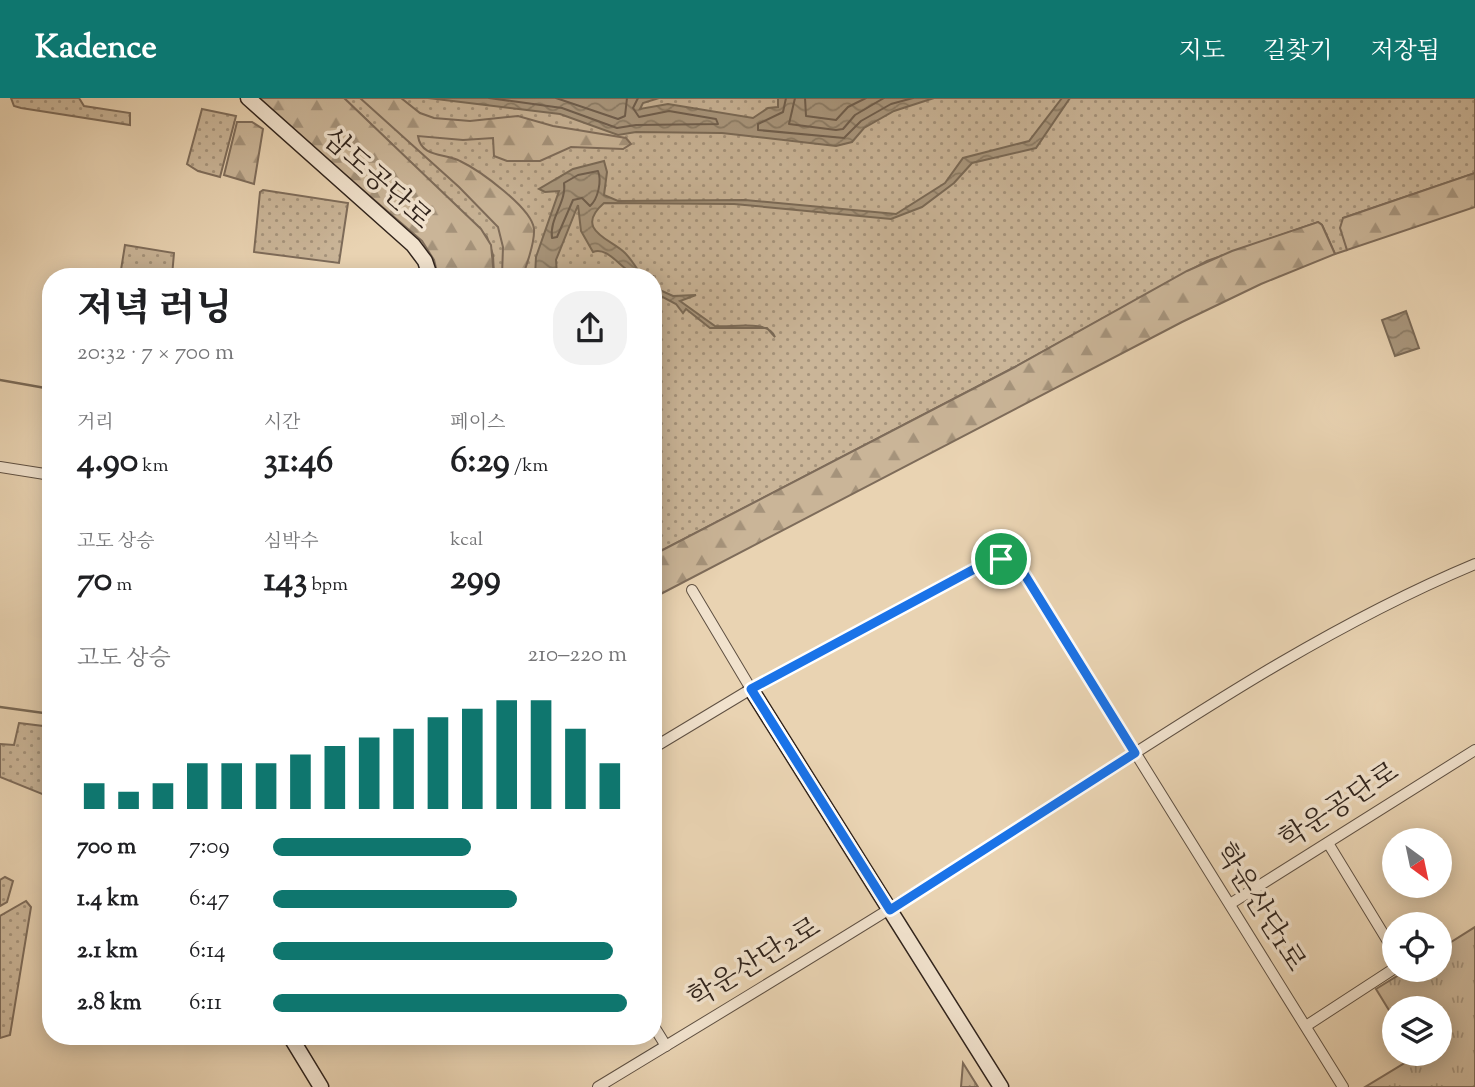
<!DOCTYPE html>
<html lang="ko">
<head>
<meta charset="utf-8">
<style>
	:root { --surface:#fff; --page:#f2f2f2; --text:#202124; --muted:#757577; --accent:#0f766e }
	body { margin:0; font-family:"Sorts Mill Goudy","Noto Serif KR",serif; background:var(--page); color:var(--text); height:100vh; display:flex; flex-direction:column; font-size:26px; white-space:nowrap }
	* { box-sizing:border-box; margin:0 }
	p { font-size:23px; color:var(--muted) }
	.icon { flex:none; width:38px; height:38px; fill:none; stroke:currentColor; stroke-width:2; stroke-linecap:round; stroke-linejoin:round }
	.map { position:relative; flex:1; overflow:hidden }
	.details { position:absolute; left:42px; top:170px; width:620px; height:777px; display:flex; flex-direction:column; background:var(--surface); border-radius:28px; box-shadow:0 4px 18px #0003 }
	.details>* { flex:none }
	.needle { width:46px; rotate:147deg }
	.fabs { position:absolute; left:1382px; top:730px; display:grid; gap:14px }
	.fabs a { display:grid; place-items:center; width:70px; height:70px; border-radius:50%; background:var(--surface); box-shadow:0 4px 18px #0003; font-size:35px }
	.pin { position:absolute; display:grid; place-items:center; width:60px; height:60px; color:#fff; margin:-30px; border:4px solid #fff; border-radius:50%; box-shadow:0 2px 7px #0007 }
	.round { display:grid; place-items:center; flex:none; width:74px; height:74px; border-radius:28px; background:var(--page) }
	.summary { display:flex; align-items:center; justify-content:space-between; height:119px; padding:0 35px }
	h1 { font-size:38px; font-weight:800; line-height:52px }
	.stats { display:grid; grid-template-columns:repeat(3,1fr); gap:10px; height:119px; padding:7px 35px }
	.stats div { display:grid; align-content:center }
	.stats b { font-size:35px; font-weight:800 }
	.stats small { font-size:19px; font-weight:400 }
	.stats p { font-size:19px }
	.chart { height:196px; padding:14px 35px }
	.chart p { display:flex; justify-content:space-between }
	.chart svg { width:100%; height:126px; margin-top:7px; stroke:var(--accent); stroke-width:6 }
	ul { padding:0 35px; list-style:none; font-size:23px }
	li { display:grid; grid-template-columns:112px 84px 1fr; align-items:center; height:52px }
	li i { height:18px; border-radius:9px; background:var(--accent) }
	header { display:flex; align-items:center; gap:42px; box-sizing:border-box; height:98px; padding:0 35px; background:var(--accent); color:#fff }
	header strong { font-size:33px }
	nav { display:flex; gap:38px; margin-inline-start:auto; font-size:24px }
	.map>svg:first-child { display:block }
	.grass { fill:url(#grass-dots); stroke:#7e6c5a; stroke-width:2 }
	.forest { fill:url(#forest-firs); stroke:#7e6c5a; stroke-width:2 }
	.park { fill:url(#park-tufts); stroke:#7e6c5a; stroke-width:2 }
	.water { fill:url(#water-waves); stroke:#7a6a57; stroke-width:2 }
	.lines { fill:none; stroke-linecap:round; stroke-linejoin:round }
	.shore { stroke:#6e5e4e; stroke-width:2 }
	.stream { stroke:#7a6a57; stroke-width:2.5 }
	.street-casing { stroke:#5f5042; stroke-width:12 }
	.secondary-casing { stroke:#31241c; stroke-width:17 }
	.street { stroke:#f1e2cd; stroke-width:10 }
	.secondary { stroke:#f1e2cd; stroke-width:14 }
	.route-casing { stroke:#fff; stroke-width:14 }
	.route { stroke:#1a73e8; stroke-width:9 }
	.labels { text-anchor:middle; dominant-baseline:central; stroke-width:7; stroke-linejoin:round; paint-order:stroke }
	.street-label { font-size:28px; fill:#31241c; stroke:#f1e2cd }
</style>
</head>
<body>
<header>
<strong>Kadence</strong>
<nav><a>지도</a><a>길찾기</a><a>저장됨</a></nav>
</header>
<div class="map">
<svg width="1475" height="989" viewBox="0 0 1475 989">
	<defs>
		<pattern id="grass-dots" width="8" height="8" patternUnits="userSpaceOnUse" patternTransform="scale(1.75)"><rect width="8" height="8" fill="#cab598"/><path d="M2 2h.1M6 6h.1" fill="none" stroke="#a5937b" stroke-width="1.8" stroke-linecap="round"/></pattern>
		<pattern id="forest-firs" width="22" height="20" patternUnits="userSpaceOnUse" patternTransform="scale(1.75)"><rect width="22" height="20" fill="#cab598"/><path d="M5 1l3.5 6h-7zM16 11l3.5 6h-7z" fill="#a5937b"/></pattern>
		<pattern id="park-tufts" width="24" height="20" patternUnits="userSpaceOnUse" patternTransform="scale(1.75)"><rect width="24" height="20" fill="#cab598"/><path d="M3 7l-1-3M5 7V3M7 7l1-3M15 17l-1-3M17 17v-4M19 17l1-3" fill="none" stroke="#a5937b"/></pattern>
		<pattern id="water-waves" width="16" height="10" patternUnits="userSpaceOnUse" patternTransform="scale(1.75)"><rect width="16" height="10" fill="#aa987f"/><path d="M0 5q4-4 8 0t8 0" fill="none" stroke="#8b7c67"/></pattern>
	</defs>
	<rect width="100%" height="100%" fill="#e9d3b2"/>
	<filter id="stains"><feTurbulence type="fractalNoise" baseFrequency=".00286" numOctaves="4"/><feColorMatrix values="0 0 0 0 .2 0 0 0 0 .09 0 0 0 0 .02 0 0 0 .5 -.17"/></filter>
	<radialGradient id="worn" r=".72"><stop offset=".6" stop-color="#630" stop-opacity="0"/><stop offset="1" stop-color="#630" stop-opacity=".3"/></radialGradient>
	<g class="grass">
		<polygon points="11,0 79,0 84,8 130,15 130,27 21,10 14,8"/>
		<polygon points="344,0 1475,0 1475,75 1343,120 1347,152 1335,156 1322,127 1318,124 1207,163 1015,269 653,457 653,178 494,178 493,157 487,139"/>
		<polygon points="202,11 236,18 220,79 198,73 187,66"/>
		<polygon points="263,92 348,105 339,165 254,154 260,94"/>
		<polygon points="125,147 174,155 172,178 120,178"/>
		<polygon points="19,625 51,629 51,681 47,698 0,679 0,646 14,647"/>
		<polygon points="5,779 13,783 7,804 0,808 0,782"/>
		<polygon points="26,803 31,809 10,937 0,940 0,818"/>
	</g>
	<g class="forest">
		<polygon points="255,0 344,0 481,131 491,147 494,178 438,178 434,162 422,143"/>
		<path d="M360,0h41l19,15 14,5 36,3 48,-5 35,10 73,12 5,6 -8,5 -52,-2 -31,14h-33l-13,-5 -1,-18 -30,2 -45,-4c3,22 28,17 42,25 19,9 72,47 74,68 1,15 -7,33 -11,47h-21l1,-29 -5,-20 -39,-40z"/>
		<polygon points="237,24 252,24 263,31 254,86 224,77"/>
		<polygon points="1475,75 1475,109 1347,152 1340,130 1343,120"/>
		<polygon points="1318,124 1322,127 1335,156 1261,186 1182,224 653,500 653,457 1015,269 1187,173 1232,153"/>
	</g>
	<g class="park">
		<polygon points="1475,829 1475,989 1365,989 1416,958 1415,956 1440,956 1440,910 1395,910 1395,922 1376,891 1407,872 1440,872 1440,851"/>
		<polygon points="963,965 978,989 961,989"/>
	</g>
	<g class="water">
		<polygon points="428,0 659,0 643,5 640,11 668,6 753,20 768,10 778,9 778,0 934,0 894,13 864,30 852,44 836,48 722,35 636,34 618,37 560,16"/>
		<path d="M1062,0h8l-34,50 -64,15 -18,20 -32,24 -31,12 -157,-15 -130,-1c-31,27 7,36 21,50 7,7 12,16 17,23 -17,1 -32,-31 -49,-24l-12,-21 -3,-26 -22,55 1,16h-22l1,-19 23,-66 -14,1 -6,-3 34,-20 31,-8 3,11 -3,23 14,6 127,-1 151,14 49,-31 18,-25 66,-17z"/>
		<path d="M653,189l20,9 23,-1 -16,6 35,25c16,2 53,-7 60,11l-8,-9h-57l-24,-19 -3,4 -7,-9 -23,-12z"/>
		<polygon points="1406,213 1419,250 1395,258 1382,222"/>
	</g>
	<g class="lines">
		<g class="shore">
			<polyline points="489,0 562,10 617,30 636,27 718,26 716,21 669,13 639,19 633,10 638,0"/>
			<polyline points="556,0 618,21 625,18 627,0"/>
			<polyline points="786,0 783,14 758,26 758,32 844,40 861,23 891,6 913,0"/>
			<polyline points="795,0 789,26 836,32 843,31 855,17 884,0"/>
			<polyline points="805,0 806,18 836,22 848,9 866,0"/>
			<path d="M598,73c4,10 0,28 -8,35l-8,-8 -9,2 -16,37 -5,1c-3,-19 15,-37 12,-55l14,-8z"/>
		</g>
		<g class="stream">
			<polyline points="0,282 51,291"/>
			<polyline points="0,609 51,616"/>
		</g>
		<defs>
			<g id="street">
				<polyline points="0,369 51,377"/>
				<polyline points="692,492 751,591"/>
				<path d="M653,650l98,-59 233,-126c16,-6 27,-4 39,9l320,515"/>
				<polyline points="1328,745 1395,855"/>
				<polyline points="1230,806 1475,652"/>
				<polyline points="653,927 666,948"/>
				<polyline points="1306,928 1395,870"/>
				<path d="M598,989c145,-88 290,-175 433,-267 144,-92 286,-190 444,-256"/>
			</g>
			<g id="secondary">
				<polyline points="248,0 413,147 425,163 430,178"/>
				<polyline points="751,591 1001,989"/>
				<polyline points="290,938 321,989"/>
			</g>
		</defs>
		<use href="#street" class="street-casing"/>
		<use href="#secondary" class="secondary-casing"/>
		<use href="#street" class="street"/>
		<use href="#secondary" class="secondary"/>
	</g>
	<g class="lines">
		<defs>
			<polygon id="route" points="993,461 1011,463 1023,474 1135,655 890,812 751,591"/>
		</defs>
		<use href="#route" class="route-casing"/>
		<use href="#route" class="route"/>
	</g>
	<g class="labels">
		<g class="street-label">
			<text transform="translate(376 82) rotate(42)">삼도공단로</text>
			<text transform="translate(1340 709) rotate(-33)">학운공단로</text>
			<text transform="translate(1259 810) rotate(58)">학운산단1로</text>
			<text transform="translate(755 866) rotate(-31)">학운산단2로</text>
		</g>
	</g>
	<rect width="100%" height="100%" filter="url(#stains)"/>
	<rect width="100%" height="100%" fill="url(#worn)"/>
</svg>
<div class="fabs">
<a><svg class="needle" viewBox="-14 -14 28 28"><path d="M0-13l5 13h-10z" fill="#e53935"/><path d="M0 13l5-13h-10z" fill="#757577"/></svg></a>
<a><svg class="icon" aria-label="locate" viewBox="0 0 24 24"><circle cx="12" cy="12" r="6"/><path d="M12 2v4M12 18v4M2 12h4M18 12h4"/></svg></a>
<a><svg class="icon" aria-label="layers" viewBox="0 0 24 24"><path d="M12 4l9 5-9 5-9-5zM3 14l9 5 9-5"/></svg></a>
</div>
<div class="pin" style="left:1001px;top:461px;background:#1e9e55"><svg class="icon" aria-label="arrive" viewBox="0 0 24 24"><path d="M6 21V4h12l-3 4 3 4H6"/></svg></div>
<section class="details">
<div class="summary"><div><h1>저녁 러닝</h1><p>20:32 · 7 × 700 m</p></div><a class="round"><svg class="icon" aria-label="share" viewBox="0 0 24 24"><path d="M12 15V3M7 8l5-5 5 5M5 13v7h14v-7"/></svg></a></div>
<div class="stats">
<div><p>거리</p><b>4.90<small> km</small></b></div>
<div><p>시간</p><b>31:46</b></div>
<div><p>페이스</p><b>6:29<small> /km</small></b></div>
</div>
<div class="stats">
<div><p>고도 상승</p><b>70<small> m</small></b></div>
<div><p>심박수</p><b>143<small> bpm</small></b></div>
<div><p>kcal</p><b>299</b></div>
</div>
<div class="chart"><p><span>고도 상승</span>210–220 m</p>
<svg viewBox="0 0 160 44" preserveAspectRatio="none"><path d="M5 44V35M15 44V38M25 44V35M35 44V28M45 44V28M55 44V28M65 44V25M75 44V22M85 44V19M95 44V16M105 44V12M115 44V9M125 44V6M135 44V6M145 44V16M155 44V28"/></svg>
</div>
<ul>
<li><b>700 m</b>7:09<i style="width:56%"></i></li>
<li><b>1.4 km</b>6:47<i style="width:69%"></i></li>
<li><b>2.1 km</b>6:14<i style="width:96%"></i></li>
<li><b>2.8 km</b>6:11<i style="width:100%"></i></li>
</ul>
</section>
</div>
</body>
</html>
